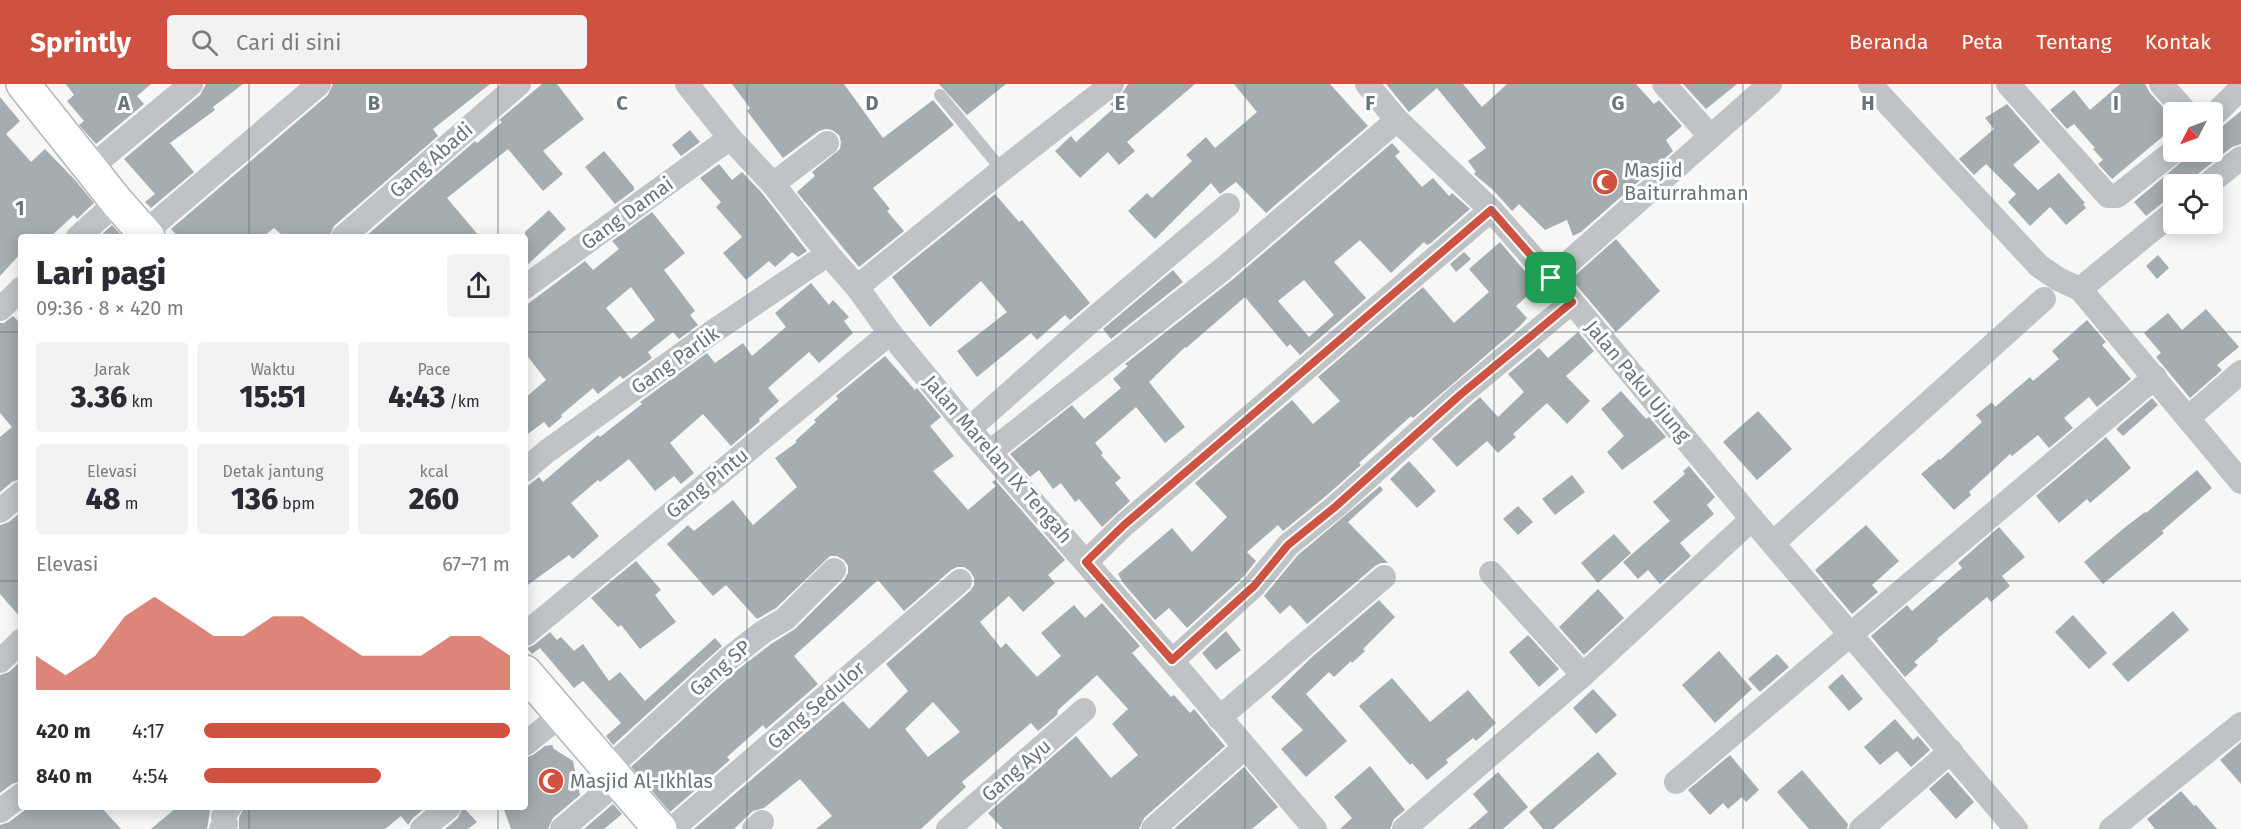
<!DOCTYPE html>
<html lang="id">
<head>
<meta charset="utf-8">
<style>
	:root { --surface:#fff; --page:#f2f2f3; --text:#2b2b33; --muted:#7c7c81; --accent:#ce523f }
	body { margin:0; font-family:"Fira Sans",sans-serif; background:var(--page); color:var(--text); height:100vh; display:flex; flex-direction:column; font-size:22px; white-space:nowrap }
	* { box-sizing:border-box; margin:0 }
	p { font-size:20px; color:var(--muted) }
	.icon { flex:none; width:33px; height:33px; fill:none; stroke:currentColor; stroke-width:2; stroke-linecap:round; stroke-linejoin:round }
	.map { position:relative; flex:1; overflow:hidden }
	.sheet { position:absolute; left:18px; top:150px; width:510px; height:576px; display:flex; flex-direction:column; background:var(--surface); border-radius:6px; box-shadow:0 3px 15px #0003 }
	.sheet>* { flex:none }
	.needle { width:39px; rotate:228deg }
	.controls { position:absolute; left:2163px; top:18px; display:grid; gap:12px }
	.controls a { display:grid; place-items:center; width:60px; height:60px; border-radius:6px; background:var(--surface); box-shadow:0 3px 15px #0003; font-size:30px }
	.pin { position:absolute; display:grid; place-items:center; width:51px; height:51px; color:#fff; margin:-26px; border-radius:12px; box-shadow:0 3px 9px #0006 }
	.round { display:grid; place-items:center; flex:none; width:63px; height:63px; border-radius:6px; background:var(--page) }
	.headline { display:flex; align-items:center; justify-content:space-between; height:102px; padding:0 18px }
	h1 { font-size:33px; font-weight:800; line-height:45px }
	.figures { display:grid; grid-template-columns:repeat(3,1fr); gap:9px; height:102px; padding:6px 18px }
	.figures div { display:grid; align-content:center; border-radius:6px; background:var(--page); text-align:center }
	.figures b { font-size:30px; font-weight:800 }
	.figures small { font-size:16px; font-weight:400 }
	.figures p { font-size:16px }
	.chart { height:168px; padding:12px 18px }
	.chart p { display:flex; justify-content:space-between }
	.chart svg { width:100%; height:108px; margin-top:6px; fill:var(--accent); opacity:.7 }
	ul { padding:0 18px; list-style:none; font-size:20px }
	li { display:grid; grid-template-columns:96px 72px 1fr; align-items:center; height:45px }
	li i { height:15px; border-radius:8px; background:var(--accent) }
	header { display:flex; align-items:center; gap:36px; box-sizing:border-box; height:84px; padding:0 30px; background:var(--accent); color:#fff }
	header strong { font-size:28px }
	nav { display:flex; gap:33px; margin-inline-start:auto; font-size:21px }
	.search { width:420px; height:54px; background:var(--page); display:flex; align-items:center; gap:15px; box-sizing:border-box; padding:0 21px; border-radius:6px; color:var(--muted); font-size:22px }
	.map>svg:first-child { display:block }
	.building { fill:#a5adb1; fill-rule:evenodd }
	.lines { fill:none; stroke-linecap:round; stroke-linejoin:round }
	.secondary-casing { stroke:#b2b7ba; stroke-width:36 }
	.service { stroke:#bfc3c6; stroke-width:12 }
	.minor { stroke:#bfc3c6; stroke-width:24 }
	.secondary { stroke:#fff; stroke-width:33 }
	.route-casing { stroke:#fff; stroke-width:12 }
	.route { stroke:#ce523f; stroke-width:8 }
	.grid { fill:none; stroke:#66757c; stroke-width:1.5; stroke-opacity:0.55 }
	.labels { text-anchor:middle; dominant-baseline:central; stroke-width:6; stroke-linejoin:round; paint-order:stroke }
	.street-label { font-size:20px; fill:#66757c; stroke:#fff }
	.poi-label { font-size:20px; fill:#66757c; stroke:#fff; text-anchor:start }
	.grid-label { font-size:20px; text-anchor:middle; font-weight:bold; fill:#66757c; stroke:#fff; stroke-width:6; stroke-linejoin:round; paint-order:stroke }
</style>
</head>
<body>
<header>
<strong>Sprintly</strong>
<div class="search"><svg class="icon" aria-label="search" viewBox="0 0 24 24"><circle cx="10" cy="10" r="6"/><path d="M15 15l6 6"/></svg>Cari di sini</div>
<nav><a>Beranda</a><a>Peta</a><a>Tentang</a><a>Kontak</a></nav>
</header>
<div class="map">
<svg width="2241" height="745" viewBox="0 0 2241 745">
	<rect width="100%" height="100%" fill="#f7f7f5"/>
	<g class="building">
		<polygon points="66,0 151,0 137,12 144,20 96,60 79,41 84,37 67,17 74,11"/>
		<polygon points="206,0 243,0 213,23 215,26 170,59 194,88 151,124 145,118 155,110 124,75 200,11"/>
		<polygon points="333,0 490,0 433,45 438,52 334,142 329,153 284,153 274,144 263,153 178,153 171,145 328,11"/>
		<polygon points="542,0 557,0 584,35 543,67 563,90 543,107 508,65 447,114 480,153 365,153 475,57 477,59 502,38 499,36"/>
		<polygon points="732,0 844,0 883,54 933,16 954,41 873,104 890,125 887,127 904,147 859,183 797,108 815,92 812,88 840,65 841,58 839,51 832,46 826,45 819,47 783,74 747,27 750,24"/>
		<polygon points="939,0 1006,0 967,31"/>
		<polygon points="1128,0 1195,0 1127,58 1135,67 1119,81 1108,68 1080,94 1055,67 1071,52 1076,58 1114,24 1110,20 1121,11"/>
		<polygon points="1234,0 1330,0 1368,42 1266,129 1236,98 1220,110 1211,99 1155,155 1128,127 1147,109 1152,114 1192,77 1186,71 1206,53 1215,64 1257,28"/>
		<polygon points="1386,0 1463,0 1482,23 1507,0 1636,0 1654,20 1659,16 1682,42 1666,56 1673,67 1581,148 1573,152 1567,136 1545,146 1519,120 1512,127 1494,107 1474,90 1476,88 1468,77 1486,64 1437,4 1409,28"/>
		<polygon points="1683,0 1737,0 1706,25"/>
		<polygon points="2120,0 2145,0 2150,9 2174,35 2174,43 2112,95 2098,80 2103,76 2093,65 2095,64 2074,40 2067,45 2050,26 2074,6 2090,26"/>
		<polygon points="0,13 20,37 6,50 31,78 45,65 75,96 94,119 77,135 74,131 50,153 21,153 21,169 0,192"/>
		<polygon points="2007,20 2040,58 2013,81 2038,106 2059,89 2085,119 2083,120 2086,124 2066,141 2050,123 2030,142 2008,118 2016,110 1986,80 1974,91 1959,75 1994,45 1985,34"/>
		<polygon points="2241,27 2241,60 2232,63 2199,89 2195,94 2194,100 2174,100 2174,114 2165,117 2146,132 2134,118 2193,68 2212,68 2212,51"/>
		<polygon points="690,46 700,58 681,72 672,61"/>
		<path d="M1392,59l8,9 -5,4 27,31 11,-9 16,18 3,-3 18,16 -39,34 -4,2 -3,-3 -33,31 -31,-33 -26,22 32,36 -66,57 -10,-11 -3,3 -42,-50 -59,51 -1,-1 -36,35 36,45 -20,16 -29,-36 -41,36 8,10 -2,2 20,23 -6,5 15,18 -28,26 -23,-28 -4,3 -14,-19 -8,6 -14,-19 -9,7 -20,-23 62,-49 12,14 37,-31 -8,-9 15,-13 -3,-2 107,-84zM1304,196l30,35 -25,22 -31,-36z"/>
		<polygon points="604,67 634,103 634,106 615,120 585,83"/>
		<polygon points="719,80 732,96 742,88 762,109 807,167 798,173 792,168 775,183 769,177 746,196 723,169 742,153 716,123 721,118 700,94"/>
		<polygon points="995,110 1019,138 1022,136 1090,219 1070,236 1065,231 1037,256 1031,249 977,293 957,267 1007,228 981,197 930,243 892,193"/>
		<polygon points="549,126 566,145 525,183 525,148"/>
		<path d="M652,128l33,41 -21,17 31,41 -5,4 8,10 -19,14 -6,-7 -25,20 4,6 -29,21 -3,-3 -22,18 -5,-6 -32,27 1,2 -13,11 -5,-6 -19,14v-38l21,-18 -21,-27v-47l60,-45 8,9 26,-21 -7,-8zM631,203l24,33 -24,19 -25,-31z"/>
		<polygon points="112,141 123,153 99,153"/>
		<polygon points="1616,155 1660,207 1616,248 1571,195"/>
		<polygon points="1500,158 1538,203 1516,222 1527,234 1520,242 1413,334 1411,332 1359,379 1361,381 1326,412 1283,447 1278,441 1247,468 1256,477 1244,492 1187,544 1169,524 1155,536 1124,500 1118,490 1172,444 1192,468 1227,433 1195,399 1292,316 1313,340 1340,317 1318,293 1423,203 1454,239 1489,208 1469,185"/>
		<polygon points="1464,168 1471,175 1456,188 1450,180"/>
		<polygon points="2158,171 2169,184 2157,195 2146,182"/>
		<polygon points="1173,186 1183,198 1111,255 1103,245"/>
		<polygon points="811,199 829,221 833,216 849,233 844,237 853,249 819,279 809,268 768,304 779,317 759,335 760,337 731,362 703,330 670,359 694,389 681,400 674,392 655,407 629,375 600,398 598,396 571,419 599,452 573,475 569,471 525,503 525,404 539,393 543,398 598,351 600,353 642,320 640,318 707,269 715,279 743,259 752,272 786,243 775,229"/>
		<polygon points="2206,225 2239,263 2217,281 2222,286 2190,314 2156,273 2161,269 2144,249 2168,229 2182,246"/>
		<polygon points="13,232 21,240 21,395 12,398 0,408 0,353 12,343 0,329 0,239 4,239"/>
		<polygon points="2087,236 2106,258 2102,261 2131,295 2097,323 2089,313 2064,334 2073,344 2049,364 2038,351 2012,372 2010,370 1969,408 1971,411 1954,426 1921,390 1939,375 1940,376 1982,338 1976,331 1992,318 1995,323 2030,293 2033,297 2059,275 2052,267"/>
		<polygon points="1578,248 1594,267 1566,292 1590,317 1567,340 1547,319 1513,350 1516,353 1498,369 1487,357 1457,383 1432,355 1480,313 1498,333 1524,308 1508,290 1539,264 1548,274"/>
		<path d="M885,272l30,34 2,-2 24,29 -11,9 24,30 -21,15 35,39 28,-24 -4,-4 3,-2 70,80 -17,15 7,8 -32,29 -14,-16 -29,26 21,26 5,-5 31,34 24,-21 -20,-23 33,-28 11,13 17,-15 38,43 -8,7 39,44 3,-2 16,18 4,-4 31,37 -81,72 -5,11h-136l-15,-16 88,-77 35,42 27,-23 -26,-31 16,-15 -31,-34 -39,35 -1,5 -19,16 -7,-8 -69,59 4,5 -45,42h-105l16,-13 -32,-37 -36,29 -11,3 -19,18h-40l149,-128 26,28 39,-38 -22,-27 84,-73 4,-6v-7l-4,-7 -6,-4h-7l-6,3 -47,41 -26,-31 -84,76 24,28 -52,45 -3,-4 -36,32 3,3 -60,52 -39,-45 105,-96 35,-27 24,-15 49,-49 4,-7v-7l-4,-6 -7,-4h-7l-54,52 -19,11 -31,-34 -13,11 -46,-52 21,-19 6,6 39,-31 20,25 44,-38 -22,-29 22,-16 -2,-1 21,-19 -2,-2 24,-21 -2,-3zM933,618l27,30 -32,25 -23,-28z"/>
		<polygon points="1621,307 1646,335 1649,333 1666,353 1622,386 1607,368 1624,352 1601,325"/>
		<polygon points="2152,314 2158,321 2123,352 2116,345"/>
		<polygon points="1758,327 1792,365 1757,396 1723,358"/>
		<polygon points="2106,353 2131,384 2090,419 2087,415 2059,439 2036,412"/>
		<polygon points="1409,377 1436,407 1417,424 1390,395"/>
		<polygon points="1689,382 1715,413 1707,421 1714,430 1680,459 1691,472 1660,500 1648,486 1638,495 1623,478 1670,437 1653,418 1685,390 1683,387"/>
		<polygon points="2197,386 2212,404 2162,447 2164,449 2103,500 2084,478 2123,445 2145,428 2146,429"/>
		<polygon points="1572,391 1585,408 1555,431 1542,415"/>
		<polygon points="1380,402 1383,406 1348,438 1388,479 1381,479 1375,482 1307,540 1290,521 1280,530 1264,512 1298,471"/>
		<polygon points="1518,422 1533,438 1518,451 1503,435"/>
		<polygon points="21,428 21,534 0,510 0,441 9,438"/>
		<polygon points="1866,441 1899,477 1872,501 1878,508 1852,530 1815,486"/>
		<polygon points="1999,443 2025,473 2002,492 2010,502 1991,518 1987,513 1937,555 1938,557 1914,578 1918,581 1905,593 1871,552 1907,521 1912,527 1962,484 1958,479"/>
		<polygon points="1614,450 1631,469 1598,499 1581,479"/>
		<polygon points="636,477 661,506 655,511 676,538 640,565 621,541 618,543 591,514"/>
		<polygon points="1598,505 1624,534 1584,571 1559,543"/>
		<polygon points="1379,516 1395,533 1363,565 1365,567 1352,579 1351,577 1334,593 1329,588 1306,610 1347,657 1306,693 1281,665 1303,646 1271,613 1312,573"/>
		<polygon points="2173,527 2189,546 2128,598 2112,580"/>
		<polygon points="2073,531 2107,569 2089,585 2055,548"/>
		<polygon points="1226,547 1241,566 1216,586 1202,569"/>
		<polygon points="550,548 557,556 561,553 574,567 583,560 609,597 620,588 645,617 715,554 722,562 613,661 606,652 621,639 583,597 574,604 540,564 532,570 527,564 534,561"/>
		<polygon points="1528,551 1559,585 1539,603 1509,568"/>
		<polygon points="1719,567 1752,605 1715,639 1682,601"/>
		<polygon points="1777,570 1789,583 1760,608 1748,595"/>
		<polygon points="21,577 21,697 12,700 0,709 0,591 9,588"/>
		<polygon points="1842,590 1863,615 1849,627 1828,603"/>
		<polygon points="1392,594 1430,638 1468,606 1496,639 1476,657 1473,654 1446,676 1448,679 1427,696 1412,679 1410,681 1359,622"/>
		<polygon points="1593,605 1617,631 1596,650 1573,624"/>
		<polygon points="1895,635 1913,656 1918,652 1930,666 1911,683 1897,667 1880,681 1864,663"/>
		<polygon points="2241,658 2241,700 2220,676"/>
		<polygon points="552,661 554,665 573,677 580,711 553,734 548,745 511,745 503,723 525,723 525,674 533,671 545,662"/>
		<polygon points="1598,668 1617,690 1553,745 1543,745 1529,728"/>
		<polygon points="1730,671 1759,706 1746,718 1742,713 1728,725 1723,719 1710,731 1688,706"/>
		<polygon points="1370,682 1405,726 1394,735 1390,745 1340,745 1352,734 1334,713"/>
		<polygon points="1244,683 1278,723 1252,745 1174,745"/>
		<polygon points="1802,686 1848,740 1847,745 1809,745 1777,708"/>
		<polygon points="1498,688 1528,723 1503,745 1468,745 1488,728 1473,710"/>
		<polygon points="1948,688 1974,718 1956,735 1929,705"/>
		<polygon points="2181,707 2194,722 2196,721 2217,745 2155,745 2147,735"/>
		<polygon points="613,720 622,730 604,745 584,745"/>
		<polygon points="29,723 101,723 121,745 0,745 0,741 9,738"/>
		<polygon points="177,723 207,723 210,727 207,745 151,745"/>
		<polygon points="244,723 426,723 413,734 408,741 401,732 385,745 239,745 239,734"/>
		<polygon points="463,723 477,738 468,745 445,745 458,734"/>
	</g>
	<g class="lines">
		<defs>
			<g id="secondary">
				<polyline points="23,0 117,118 148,153"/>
				<polyline points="525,588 660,745"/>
			</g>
		</defs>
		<use href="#secondary" class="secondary-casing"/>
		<polyline class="service" points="940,11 1002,86"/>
		<g class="minor">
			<polyline points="687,0 730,54 773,100 828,170 857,203 890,249 969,345 1172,577 1315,745"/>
			<polyline points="1367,0 1397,36 1491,126 1572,218 1752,435 2016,745"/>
			<polyline points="1664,0 1710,52"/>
			<polyline points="1870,0 2039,182 2058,195 2080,205 2241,398"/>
			<polyline points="2008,0 2108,112 2117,112 2174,67"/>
			<polyline points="2161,0 2186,28"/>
			<polyline points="2212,33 2241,4"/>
			<polyline points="90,84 191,0"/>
			<polyline points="773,100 827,59"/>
			<polyline points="2208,100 2241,74"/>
			<polyline points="144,149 319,0"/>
			<polyline points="78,153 117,118"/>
			<polyline points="343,153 519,0"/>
			<polyline points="1551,194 1770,0"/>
			<polyline points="525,203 730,54"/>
			<polyline points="857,203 1002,86 1112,0"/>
			<polyline points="2080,205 2174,128"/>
			<polyline points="0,225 21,205"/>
			<polyline points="2188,334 2241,288"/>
			<polyline points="969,345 1091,237 1228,121"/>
			<polyline points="990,368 1223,185 1397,36"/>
			<polyline points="525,386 546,368 714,247 828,170"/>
			<polyline points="0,427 21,409"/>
			<polyline points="1773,459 2044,215"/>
			<polyline points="1086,478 1124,441 1491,126"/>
			<polyline points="1491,489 1583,591"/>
			<polyline points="525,550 890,249"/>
			<polyline points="0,577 21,557"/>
			<polyline points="1172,577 1254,502 1288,461 1335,423 1460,311 1572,218"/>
			<polyline points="1219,634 1384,493"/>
			<polyline points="525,660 561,631"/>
			<polyline points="608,685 727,576 763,548 785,535 834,486"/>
			<polyline points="1676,698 2155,293"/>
			<polyline points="0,727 21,711"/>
			<polyline points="221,745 226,740 223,732 230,723"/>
			<polyline points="422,745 449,723"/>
			<polyline points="562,745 618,697"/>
			<polyline points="672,745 960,497"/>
			<polyline points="754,745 762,738"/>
			<polyline points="948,745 1084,626"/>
			<polyline points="1153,745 1244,664"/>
			<polyline points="1404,745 1583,591 1752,435"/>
			<polyline points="1861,745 1951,667"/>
			<polyline points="2111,745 2241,640"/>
		</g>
		<use href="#secondary" class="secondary"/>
	</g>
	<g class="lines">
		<defs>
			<polygon id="route" points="1491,126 1572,218 1460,311 1335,423 1288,461 1254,502 1172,576 1086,478 1124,441"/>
		</defs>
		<use href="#route" class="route-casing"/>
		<use href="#route" class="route"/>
	</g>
	<path class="grid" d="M249,0v153M498,0v153M747,0v745M996,0v745M1245,0v745M1494,0v745M1743,0v745M1992,0v745M0,248h21M525,248h1716M0,497h21M525,497h1716M249,723v22M498,723v22"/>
	<defs>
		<symbol id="mosque-disc" viewBox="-11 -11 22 22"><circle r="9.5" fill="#ce523f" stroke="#fff"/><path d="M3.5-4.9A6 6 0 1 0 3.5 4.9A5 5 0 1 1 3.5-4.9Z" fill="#fff"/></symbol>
	</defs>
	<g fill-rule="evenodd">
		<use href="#mosque-disc" x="1590" y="83" width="30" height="30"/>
		<use href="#mosque-disc" x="536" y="682" width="30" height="30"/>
	</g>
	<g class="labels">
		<g class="street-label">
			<text transform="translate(431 76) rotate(-41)">Gang Abadi</text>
			<text transform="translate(627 129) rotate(-36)">Gang Damai</text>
			<text transform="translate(675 276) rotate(-35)">Gang Parlik</text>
			<text transform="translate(1638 297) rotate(50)">Jalan Paku Ujung</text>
			<text transform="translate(998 375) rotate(49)">Jalan Marelan IX Tengah</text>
			<text transform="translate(707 399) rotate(-39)">Gang Pintu</text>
			<text transform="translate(720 584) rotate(-41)">Gang SP</text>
			<text transform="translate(816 621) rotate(-41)">Gang Sedulor</text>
			<text transform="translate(1016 686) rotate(-41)">Gang Ayu</text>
		</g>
		<g class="poi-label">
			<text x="1624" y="86">Masjid<tspan x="1624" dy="23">Baiturrahman</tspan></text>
			<text x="570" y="697">Masjid Al-Ikhlas</text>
		</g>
	</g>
	<g class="grid-label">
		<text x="124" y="26">A</text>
		<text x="374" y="26">B</text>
		<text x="622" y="26">C</text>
		<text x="872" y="26">D</text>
		<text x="1120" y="26">E</text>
		<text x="1370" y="26">F</text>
		<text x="1618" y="26">G</text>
		<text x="1868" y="26">H</text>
		<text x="2116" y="26">I</text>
		<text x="20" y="131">1</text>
	</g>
</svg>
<div class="controls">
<a><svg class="needle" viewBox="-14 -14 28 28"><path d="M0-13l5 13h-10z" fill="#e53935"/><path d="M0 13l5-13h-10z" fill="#7c7c81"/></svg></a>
<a><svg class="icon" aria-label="locate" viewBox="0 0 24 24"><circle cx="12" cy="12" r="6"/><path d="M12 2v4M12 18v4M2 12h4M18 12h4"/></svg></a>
</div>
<div class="pin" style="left:1551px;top:194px;background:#1e9e55"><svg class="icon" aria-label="arrive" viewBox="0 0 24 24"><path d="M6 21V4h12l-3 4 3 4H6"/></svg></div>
<section class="sheet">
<div class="headline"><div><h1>Lari pagi</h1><p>09:36 · 8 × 420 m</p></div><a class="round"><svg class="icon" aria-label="share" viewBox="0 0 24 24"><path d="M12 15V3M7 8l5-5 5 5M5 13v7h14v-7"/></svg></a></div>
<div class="figures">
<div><p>Jarak</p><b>3.36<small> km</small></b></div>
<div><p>Waktu</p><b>15:51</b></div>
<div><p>Pace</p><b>4:43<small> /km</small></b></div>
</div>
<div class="figures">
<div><p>Elevasi</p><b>48<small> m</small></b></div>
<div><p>Detak jantung</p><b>136<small> bpm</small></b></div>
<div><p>kcal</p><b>260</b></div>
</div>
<div class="chart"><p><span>Elevasi</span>67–71 m</p>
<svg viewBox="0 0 160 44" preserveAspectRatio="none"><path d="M0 44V30L10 38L20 30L30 14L40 6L50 14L60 22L70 22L80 14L90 14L100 22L110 30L120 30L130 30L140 22L150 22L160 30V44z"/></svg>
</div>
<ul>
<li><b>420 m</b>4:17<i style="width:100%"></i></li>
<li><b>840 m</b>4:54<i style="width:58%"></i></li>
</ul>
</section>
</div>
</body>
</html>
